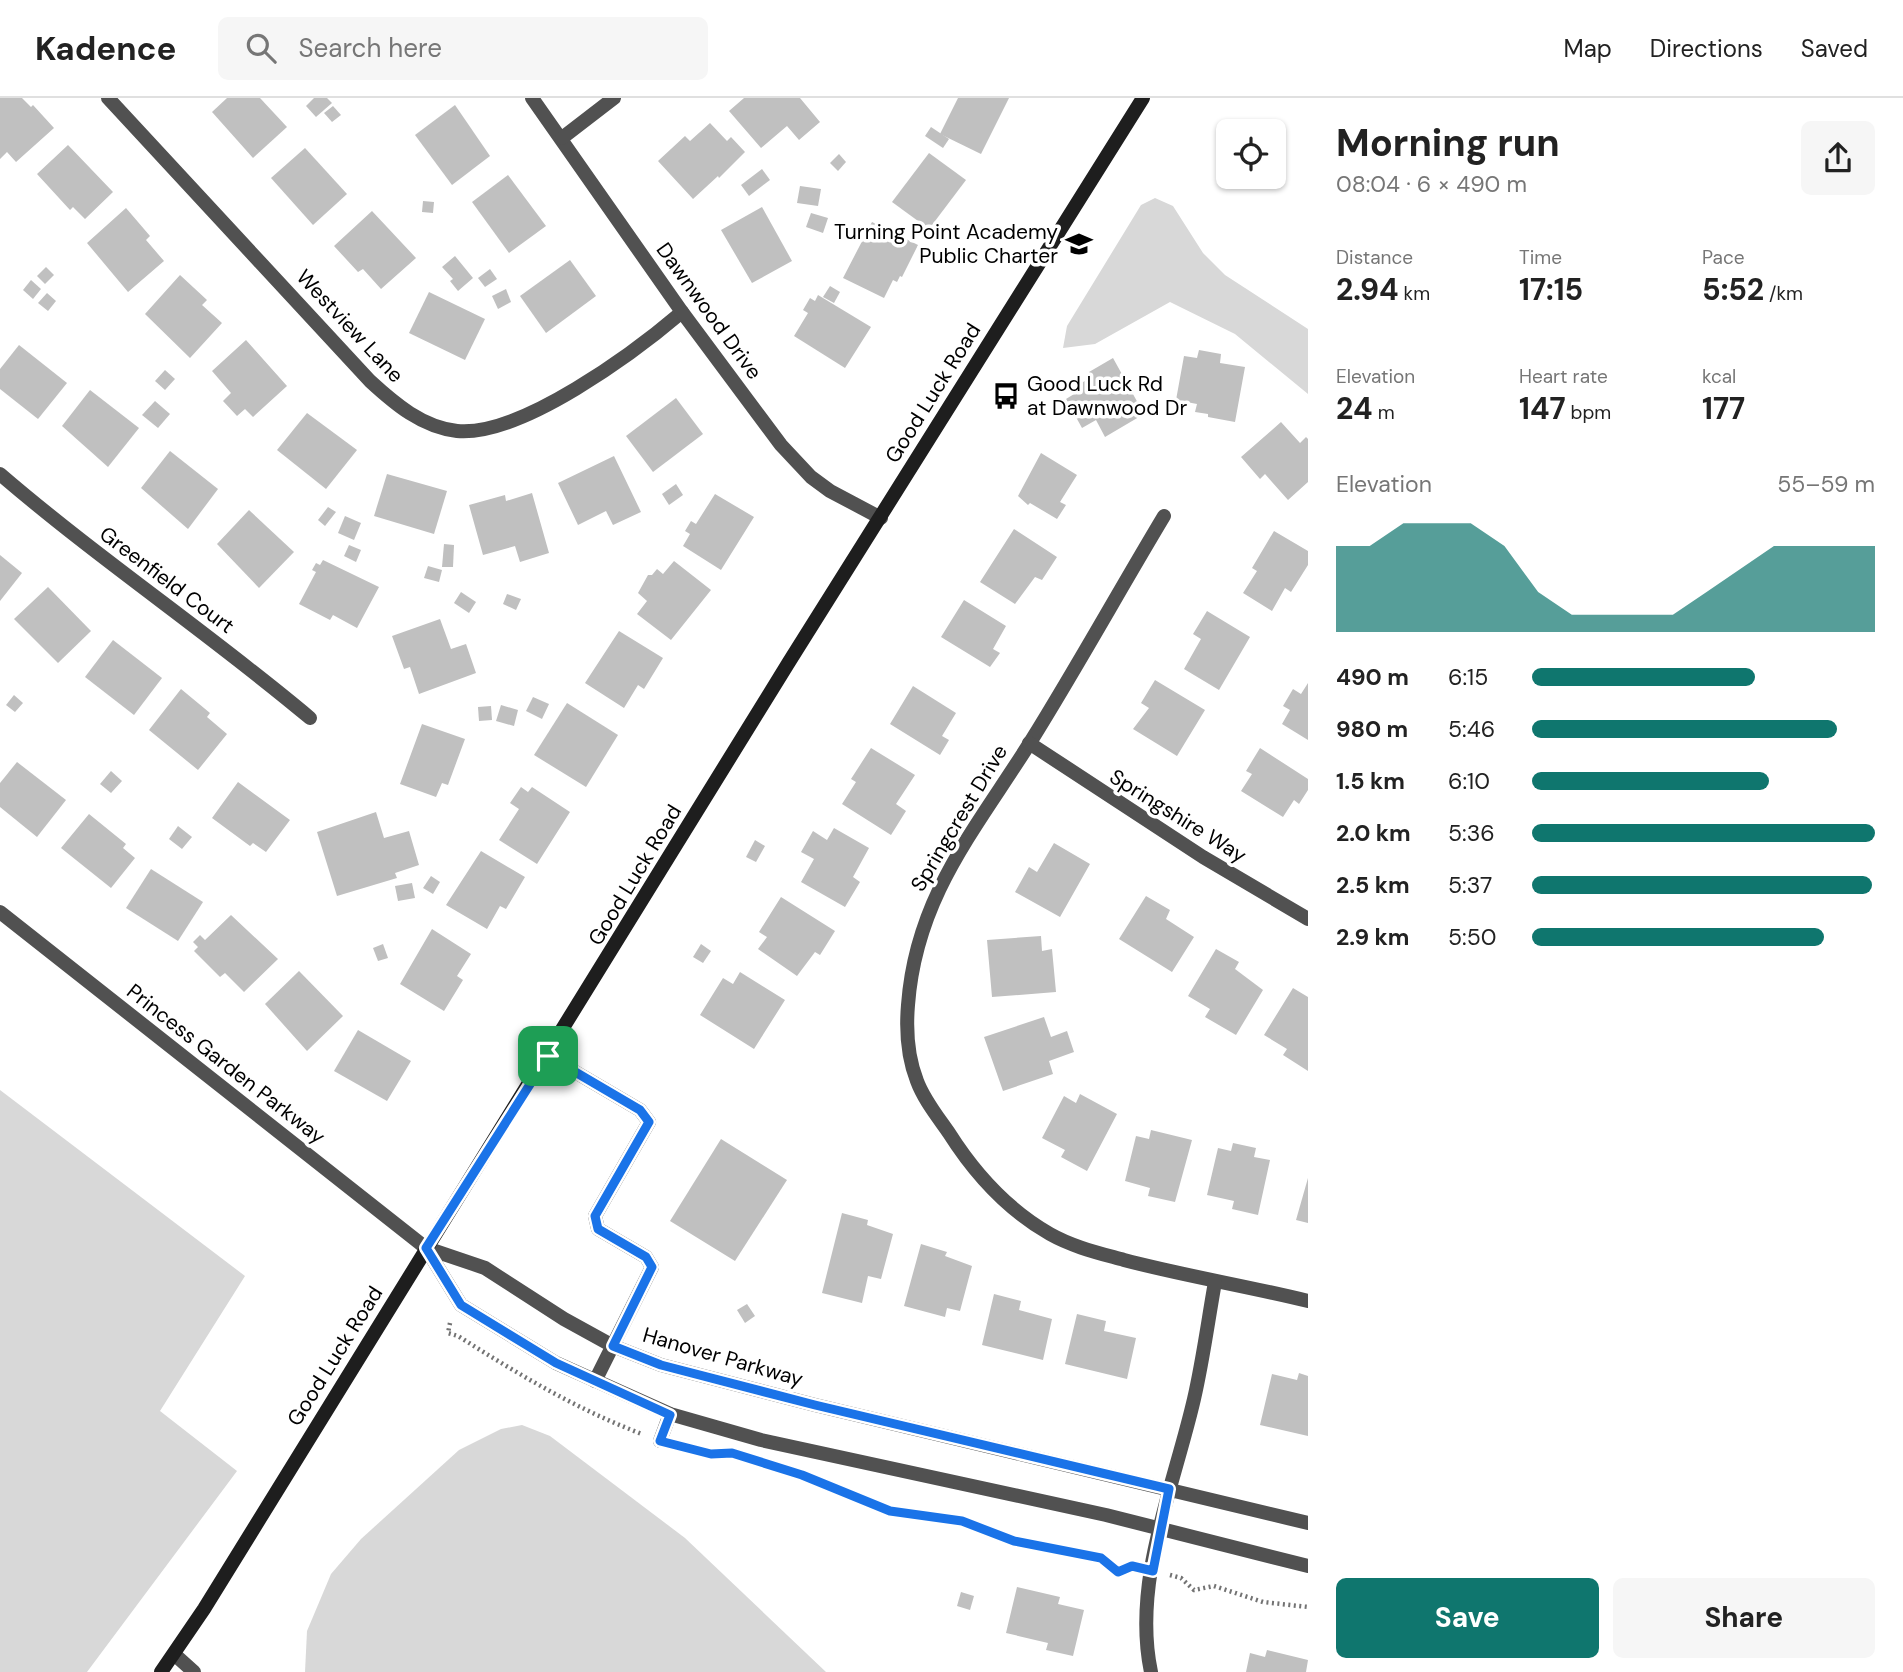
<!DOCTYPE html>
<html lang="en">
<head>
<meta charset="utf-8">
<style>
	:root { --surface:#fff; --page:#f6f6f6; --text:#222; --muted:#767676; --line:#e0e0e0; --accent:#0f766e }
	body { margin:0; font-family:"DM Sans",sans-serif; background:var(--page); color:var(--text); height:100vh; display:flex; flex-direction:column; font-size:26px; white-space:nowrap }
	* { box-sizing:border-box; margin:0 }
	p { font-size:23px; color:var(--muted) }
	.icon { flex:none; width:38px; height:38px; fill:none; stroke:currentColor; stroke-width:2; stroke-linecap:round; stroke-linejoin:round }
	.map { position:relative; flex:1; overflow:hidden }
	.details { display:flex; flex-direction:column; background:var(--surface); width:595px }
	.details>* { flex:none }
	.tools { position:absolute; left:1216px; top:21px; display:grid; gap:14px }
	.tools a { display:grid; place-items:center; width:70px; height:70px; border-radius:10px; background:var(--surface); box-shadow:0 2px 5px #0004; font-size:35px }
	.pin { position:absolute; display:grid; place-items:center; width:60px; height:60px; color:#fff; margin:-30px; border-radius:14px; box-shadow:0 4px 10px #0006 }
	.round { display:grid; place-items:center; flex:none; width:74px; height:74px; border-radius:10px; background:var(--page) }
	.overview { display:flex; align-items:center; justify-content:space-between; height:119px; padding:0 28px }
	h1 { font-size:38px; font-weight:700; line-height:52px }
	.figures { display:grid; grid-template-columns:repeat(3,1fr); gap:10px; height:119px; padding:7px 28px }
	.figures div { display:grid; align-content:center }
	.figures b { font-size:30px; font-weight:700 }
	.figures small { font-size:19px; font-weight:400 }
	.figures p { font-size:19px }
	.chart { height:196px; padding:14px 28px }
	.chart p { display:flex; justify-content:space-between }
	.chart svg { width:100%; height:126px; margin-top:7px; fill:var(--accent); opacity:.7 }
	.action { display:flex; gap:14px; margin-top:auto; padding:14px 28px }
	.action a { flex:1; height:80px; border-radius:10px; background:var(--accent); color:#fff; font-size:28px; font-weight:700; line-height:80px; text-align:center }
	.action a+a { background:var(--page); color:var(--text) }
	ul { padding:0 28px; list-style:none; font-size:23px }
	li { display:grid; grid-template-columns:112px 84px 1fr; align-items:center; height:52px }
	li i { height:18px; border-radius:9px; background:var(--accent) }
	header { display:flex; align-items:center; gap:42px; box-sizing:border-box; height:98px; padding:0 35px; background:var(--surface); border-bottom:2px solid var(--line) }
	header strong { font-size:33px }
	nav { display:flex; gap:38px; margin-inline-start:auto; font-size:24px }
	.search { width:490px; height:63px; background:var(--page); display:flex; align-items:center; gap:18px; box-sizing:border-box; padding:0 24px; border-radius:10px; color:var(--muted); font-size:26px }
	main { display:flex; flex:1; min-height:0 }
	.map>svg:first-child { display:block }
	.green { fill:#d8d8d8 }
	.building { fill:#c0c0c0 }
	.lines { fill:none; stroke-linecap:round; stroke-linejoin:round }
	.path { stroke:#737373; stroke-width:4.5; stroke-dasharray:2 3.5; stroke-linecap:butt }
	.service { stroke:#515151; stroke-width:14 }
	.minor { stroke:#515151; stroke-width:14 }
	.tertiary { stroke:#515151; stroke-width:14 }
	.secondary { stroke:#1e1e1e; stroke-width:14 }
	.route-casing { stroke:#fff; stroke-width:14 }
	.route { stroke:#1a73e8; stroke-width:9 }
	.labels { text-anchor:middle; dominant-baseline:central; stroke-width:7; stroke-linejoin:round; paint-order:stroke }
	.poi-label { font-size:21px; fill:#000; stroke:#fff; text-anchor:end }
	.street-label { font-size:21px; fill:#000; stroke:#fff }
</style>
</head>
<body>
<header>
<strong>Kadence</strong>
<div class="search"><svg class="icon" aria-label="search" viewBox="0 0 24 24"><circle cx="10" cy="10" r="6"/><path d="M15 15l6 6"/></svg>Search here</div>
<nav><a>Map</a><a>Directions</a><a>Saved</a></nav>
</header>
<main>
<div class="map">
<svg width="1308" height="1574" viewBox="0 0 1308 1574">
	<rect width="100%" height="100%" fill="#fff"/>
	<g class="green">
		<polygon points="1155,100 1173,108 1203,155 1225,177 1308,231 1308,296 1235,236 1170,204 1095,246 1063,250 1067,228 1141,107"/>
		<polygon points="0,992 245,1178 160,1313 237,1373 87,1574 0,1574"/>
		<polygon points="522,1327 550,1338 685,1440 826,1574 305,1574 307,1533 331,1476 361,1441 459,1352 501,1331"/>
	</g>
	<g class="building">
		<polygon points="0,0 22,0 31,9 33,7 54,30 16,64 7,54 0,61"/>
		<polygon points="227,0 260,0 287,29 253,60 212,14"/>
		<polygon points="314,0 327,0 332,5 316,19 306,8"/>
		<polygon points="744,0 800,0 820,24 799,42 787,28 761,50 729,13"/>
		<polygon points="958,0 1009,0 981,56 940,36"/>
		<polygon points="455,7 490,58 452,87 415,37"/>
		<polygon points="333,8 341,17 332,24 324,15"/>
		<polygon points="710,25 727,43 731,39 745,54 719,80 718,78 693,101 658,63 685,38 690,43"/>
		<polygon points="931,29 949,41 943,50 925,38"/>
		<polygon points="68,47 113,94 85,121 73,109 70,112 37,76"/>
		<polygon points="305,50 347,96 313,127 271,80"/>
		<polygon points="929,55 966,82 929,131 892,104"/>
		<polygon points="839,56 846,64 838,73 830,65"/>
		<polygon points="762,71 770,82 749,98 741,87"/>
		<polygon points="508,77 546,128 509,155 472,104"/>
		<polygon points="800,88 821,91 818,108 797,105"/>
		<polygon points="423,103 434,104 433,115 422,114"/>
		<polygon points="762,109 792,163 752,185 721,132"/>
		<polygon points="126,110 150,138 146,142 164,163 128,194 87,145"/>
		<polygon points="372,113 416,160 381,191 363,171 358,174 334,148"/>
		<polygon points="811,115 828,120 823,135 806,129"/>
		<polygon points="872,124 918,147 902,179 900,178 897,184 893,182 884,200 843,180"/>
		<polygon points="455,158 473,180 458,193 450,183 453,181 442,169"/>
		<polygon points="570,162 596,198 546,235 520,198"/>
		<polygon points="46,169 54,177 45,186 37,178"/>
		<polygon points="490,171 497,181 485,189 478,180"/>
		<polygon points="180,177 207,202 202,207 222,225 190,260 145,216"/>
		<polygon points="31,182 41,191 33,201 23,192"/>
		<polygon points="830,188 840,194 834,205 823,199"/>
		<polygon points="506,191 511,204 498,211 492,198"/>
		<polygon points="429,194 485,221 465,262 409,235"/>
		<polygon points="47,195 56,203 48,213 38,205"/>
		<polygon points="818,197 871,229 845,270 794,238 808,215 803,212 810,200 815,203"/>
		<polygon points="246,242 287,288 253,319 245,311 237,318 223,303 231,295 212,273"/>
		<polygon points="19,247 67,285 38,321 0,291 0,271"/>
		<polygon points="1199,252 1221,256 1220,265 1245,269 1235,324 1208,319 1208,316 1195,314 1197,306 1176,302 1184,258 1197,260"/>
		<polygon points="1113,260 1144,316 1105,339 1096,322 1082,330 1066,301 1079,293 1076,288 1092,279 1089,274"/>
		<polygon points="165,272 175,281 165,292 155,283"/>
		<polygon points="90,292 139,330 108,369 62,328"/>
		<polygon points="676,300 703,336 653,374 626,338"/>
		<polygon points="155,303 170,316 158,330 142,317"/>
		<polygon points="307,315 357,352 326,391 277,352"/>
		<polygon points="1281,324 1300,345 1306,339 1308,341 1308,384 1288,402 1265,376 1260,381 1241,359"/>
		<polygon points="170,353 218,391 188,431 141,390"/>
		<polygon points="1041,355 1077,377 1060,404 1066,407 1057,421 1030,405 1028,407 1018,398"/>
		<polygon points="614,358 641,414 613,427 606,413 578,427 558,385"/>
		<polygon points="387,376 447,393 434,436 374,418"/>
		<polygon points="676,386 683,397 669,407 662,396"/>
		<polygon points="532,395 549,455 520,464 515,448 483,457 469,407 505,397 506,403"/>
		<polygon points="715,396 754,419 721,472 683,448 690,436 685,433 691,423 696,426"/>
		<polygon points="328,409 336,414 325,428 318,422"/>
		<polygon points="249,412 294,454 259,490 217,446"/>
		<polygon points="345,418 361,425 354,442 338,435"/>
		<polygon points="1014,431 1057,459 1042,482 1035,479 1015,506 980,484"/>
		<polygon points="1274,433 1308,453 1308,467 1291,494 1285,490 1272,513 1243,495 1257,473 1252,470"/>
		<polygon points="444,446 454,447 453,469 442,469"/>
		<polygon points="349,447 361,452 356,464 344,458"/>
		<polygon points="0,457 22,475 0,503"/>
		<polygon points="323,462 379,489 357,530 333,517 330,522 299,506 316,474 312,472 316,465 320,467"/>
		<polygon points="674,463 711,492 671,542 637,516 647,503 638,495 648,477 652,477 657,471 663,476"/>
		<polygon points="428,468 442,472 439,484 424,480"/>
		<polygon points="48,489 91,533 58,565 14,521"/>
		<polygon points="461,494 476,504 469,515 454,505"/>
		<polygon points="507,496 521,501 516,512 503,506"/>
		<polygon points="964,502 1006,528 993,551 1000,555 990,569 941,539"/>
		<polygon points="1207,513 1250,539 1219,592 1184,571 1201,541 1193,536"/>
		<polygon points="440,521 451,551 466,546 476,575 419,596 410,569 404,571 392,538"/>
		<polygon points="619,533 663,560 644,591 638,587 624,610 585,585"/>
		<polygon points="113,542 162,580 134,617 85,579"/>
		<polygon points="1155,582 1205,612 1177,658 1133,631 1149,610 1141,605"/>
		<polygon points="1308,585 1308,642 1282,626 1290,612 1283,608 1293,591 1301,596"/>
		<polygon points="913,588 956,615 942,638 949,642 940,657 890,626"/>
		<polygon points="181,591 210,615 207,619 227,636 198,672 149,632"/>
		<polygon points="14,597 23,605 15,614 6,607"/>
		<polygon points="533,599 549,606 542,621 526,613"/>
		<polygon points="567,605 618,637 586,689 534,657"/>
		<polygon points="501,607 518,612 514,628 496,623"/>
		<polygon points="491,608 492,622 479,623 478,609"/>
		<polygon points="422,626 465,641 448,687 442,685 436,699 400,686"/>
		<polygon points="871,650 915,677 896,706 906,713 891,737 842,706 856,684 851,681"/>
		<polygon points="1260,650 1308,681 1308,692 1299,706 1294,702 1283,719 1241,693 1252,676 1246,673"/>
		<polygon points="17,664 66,702 37,739 0,709 0,685"/>
		<polygon points="111,673 122,683 111,695 100,686"/>
		<polygon points="238,684 290,722 266,754 253,745 250,748 212,720"/>
		<polygon points="521,689 528,694 532,689 570,714 537,766 499,742 519,711 510,705"/>
		<polygon points="376,714 384,740 409,733 419,767 395,775 397,780 337,798 317,734"/>
		<polygon points="89,716 126,746 123,750 135,760 111,790 61,750"/>
		<polygon points="178,728 192,739 182,751 169,741"/>
		<polygon points="834,730 869,750 853,779 860,784 845,809 801,784 814,761 801,754 813,733 827,742"/>
		<polygon points="755,742 765,748 756,764 746,759"/>
		<polygon points="1054,745 1090,766 1060,819 1015,794 1029,769 1037,774"/>
		<polygon points="481,753 525,779 506,811 500,808 487,831 446,807"/>
		<polygon points="151,771 203,804 178,843 126,810"/>
		<polygon points="431,778 440,784 433,796 423,790"/>
		<polygon points="412,785 415,800 398,803 395,788"/>
		<polygon points="1146,798 1170,812 1166,821 1194,839 1172,874 1119,841"/>
		<polygon points="781,799 835,833 820,857 815,854 797,878 758,851 767,839 759,834"/>
		<polygon points="231,817 278,861 244,894 225,875 220,879 194,853 198,849 193,844 200,837 205,842"/>
		<polygon points="432,831 471,856 457,878 463,882 444,913 400,886"/>
		<polygon points="1041,838 1042,853 1052,851 1056,894 992,899 987,842"/>
		<polygon points="383,846 388,860 378,863 373,850"/>
		<polygon points="701,846 711,853 703,865 693,859"/>
		<polygon points="1216,851 1239,864 1235,871 1263,892 1236,937 1205,919 1210,911 1188,898"/>
		<polygon points="299,873 343,918 307,953 265,906"/>
		<polygon points="740,874 785,902 754,951 700,917 723,880 733,886"/>
		<polygon points="1293,890 1308,899 1308,973 1283,957 1287,951 1264,937"/>
		<polygon points="1044,919 1051,939 1067,933 1074,954 1049,963 1053,976 1003,993 984,939"/>
		<polygon points="358,932 411,963 387,1003 334,973"/>
		<polygon points="1080,996 1117,1016 1087,1073 1061,1059 1065,1052 1042,1040 1064,998 1076,1005"/>
		<polygon points="1151,1032 1192,1042 1175,1104 1148,1098 1150,1090 1125,1083 1136,1038 1149,1041"/>
		<polygon points="721,1041 787,1082 735,1163 670,1123"/>
		<polygon points="1233,1045 1256,1050 1254,1059 1270,1062 1258,1117 1232,1111 1234,1103 1207,1097 1218,1050 1231,1053"/>
		<polygon points="1308,1080 1308,1125 1296,1122"/>
		<polygon points="842,1115 868,1122 867,1127 893,1136 881,1181 868,1178 862,1205 822,1195"/>
		<polygon points="921,1146 947,1154 945,1158 972,1168 960,1213 947,1210 945,1219 904,1208"/>
		<polygon points="994,1196 1021,1203 1019,1212 1052,1221 1043,1262 982,1247"/>
		<polygon points="747,1206 755,1218 745,1225 737,1212"/>
		<polygon points="1077,1216 1106,1223 1104,1233 1136,1240 1127,1281 1065,1266"/>
		<polygon points="1299,1275 1308,1278 1308,1338 1260,1327 1272,1276 1297,1282"/>
		<polygon points="1017,1489 1060,1499 1058,1506 1084,1512 1073,1558 1046,1552 1048,1545 1006,1535"/>
		<polygon points="961,1494 974,1498 970,1512 957,1508"/>
		<polygon points="1267,1552 1308,1562 1306,1574 1246,1574 1250,1555 1265,1559"/>
	</g>
	<g class="lines">
		<g class="path">
			<path d="M450,1225l-2,10 10,3c60,38 118,73 184,98"/>
			<polyline points="681,1348 711,1356 723,1356"/>
			<polyline points="785,1372 890,1413 962,1423 1014,1443 1101,1460 1118,1474 1131,1468"/>
			<polyline points="1170,1477 1181,1480 1194,1492 1214,1488 1263,1504 1308,1509"/>
		</g>
		<g class="service">
			<polyline points="548,958 640,1012 649,1024 595,1118 598,1131 646,1159 652,1169 595,1283"/>
			<polyline points="660,1343 670,1316"/>
			<polyline points="174,1556 194,1574"/>
		</g>
		<g class="minor">
			<path d="M108,0l262,283c25,23 52,46 87,50 64,6 178,-79 225,-119"/>
			<polyline points="532,0 682,214 781,347 811,379 830,393 881,420"/>
			<polyline points="562,40 614,0"/>
			<path d="M0,376c100,86 209,159 310,244"/>
			<path d="M1164,418c-45,75 -87,151 -133,225 -55,88 -115,155 -123,264 -2,24 0,53 9,76 7,19 21,36 32,52 26,41 59,77 101,101 23,13 49,19 74,26 61,16 123,26 184,41"/>
			<polyline points="1029,645 1203,759 1308,821"/>
			<path d="M1151,1574c-19,-90 23,-186 43,-273 9,-39 14,-78 21,-117"/>
		</g>
		<g class="tertiary">
			<polyline points="0,814 426,1150 485,1170 564,1221 613,1248 661,1267 815,1307 1308,1425"/>
			<polyline points="426,1150 461,1207 556,1265 670,1316 761,1342 1106,1417 1308,1468"/>
		</g>
		<polyline class="secondary" points="161,1574 204,1511 789,564 1143,0"/>
	</g>
	<g class="lines">
		<defs>
			<polygon id="route" points="548,958 640,1012 649,1024 595,1118 598,1131 646,1159 652,1169 613,1248 661,1267 815,1307 1169,1391 1153,1473 1132,1468 1118,1474 1101,1460 1014,1443 962,1423 890,1413 802,1377 732,1355 711,1356 660,1343 670,1317 556,1265 461,1207 426,1150"/>
		</defs>
		<use href="#route" class="route-casing"/>
		<use href="#route" class="route"/>
	</g>
	<defs>
		<symbol id="school-bare" viewBox="-9 -9 18 18"><path d="M0-5L7-2L0 1L-7-2ZM-4 1L0 2.5L4 1V4Q0 6-4 4Z" fill="#000" stroke="#fff" stroke-width="2.5" paint-order="stroke"/></symbol>
		<symbol id="bus-bare" viewBox="-9 -9 18 18"><path d="M-5-6H5V4H4V6H2V4H-2V6H-4V4H-5ZM-3.5-4V0h7V-4ZM-3.5 1.2v1.5H-2V1.2ZM2 1.2v1.5H3.5V1.2Z" fill="#000" stroke="#fff" stroke-width="2.5" paint-order="stroke"/></symbol>
	</defs>
	<g fill-rule="evenodd">
		<use href="#school-bare" x="1060" y="127" width="38" height="38"/>
		<use href="#bus-bare" x="987" y="279" width="38" height="38"/>
	</g>
	<g class="labels">
		<g class="poi-label">
			<text x="1058" y="134">Turning Point Academy<tspan x="1058" dy="24">Public Charter</tspan></text>
			<text x="1027" y="286" text-anchor="start">Good Luck Rd<tspan x="1027" dy="24">at Dawnwood Dr</tspan></text>
		</g>
		<g class="street-label">
			<text transform="translate(709 213) rotate(54)">Dawnwood Drive</text>
			<text transform="translate(350 228) rotate(47)">Westview Lane</text>
			<text transform="translate(933 295) rotate(-58)">Good Luck Road</text>
			<text transform="translate(167 482) rotate(37)">Greenfield Court</text>
			<text transform="translate(1178 718) rotate(32)">Springshire Way</text>
			<text transform="translate(959 720) rotate(-59)">Springcrest Drive</text>
			<text transform="translate(635 777) rotate(-59)">Good Luck Road</text>
			<text transform="translate(226 966) rotate(38)">Princess Garden Parkway</text>
			<text transform="translate(335 1258) rotate(-58)">Good Luck Road</text>
			<text transform="translate(723 1259) rotate(16)">Hanover Parkway</text>
		</g>
	</g>
</svg>
<div class="tools">
<a><svg class="icon" aria-label="locate" viewBox="0 0 24 24"><circle cx="12" cy="12" r="6"/><path d="M12 2v4M12 18v4M2 12h4M18 12h4"/></svg></a>
</div>
<div class="pin" style="left:548px;top:958px;background:#1e9e55"><svg class="icon" aria-label="arrive" viewBox="0 0 24 24"><path d="M6 21V4h12l-3 4 3 4H6"/></svg></div>
</div>
<section class="details">
<div class="overview"><div><h1>Morning run</h1><p>08:04 · 6 × 490 m</p></div><a class="round"><svg class="icon" aria-label="share" viewBox="0 0 24 24"><path d="M12 15V3M7 8l5-5 5 5M5 13v7h14v-7"/></svg></a></div>
<div class="figures">
<div><p>Distance</p><b>2.94<small> km</small></b></div>
<div><p>Time</p><b>17:15</b></div>
<div><p>Pace</p><b>5:52<small> /km</small></b></div>
</div>
<div class="figures">
<div><p>Elevation</p><b>24<small> m</small></b></div>
<div><p>Heart rate</p><b>147<small> bpm</small></b></div>
<div><p>kcal</p><b>177</b></div>
</div>
<div class="chart"><p><span>Elevation</span>55–59 m</p>
<svg viewBox="0 0 160 44" preserveAspectRatio="none"><path d="M0 44V14L10 14L20 6L30 6L40 6L50 14L60 30L70 38L80 38L90 38L100 38L110 30L120 22L130 14L140 14L150 14L160 14V44z"/></svg>
</div>
<ul>
<li><b>490 m</b>6:15<i style="width:65%"></i></li>
<li><b>980 m</b>5:46<i style="width:89%"></i></li>
<li><b>1.5 km</b>6:10<i style="width:69%"></i></li>
<li><b>2.0 km</b>5:36<i style="width:100%"></i></li>
<li><b>2.5 km</b>5:37<i style="width:99%"></i></li>
<li><b>2.9 km</b>5:50<i style="width:85%"></i></li>
</ul>
<div class="action"><a>Save</a><a>Share</a></div>
</section>
</main>
</body>
</html>
